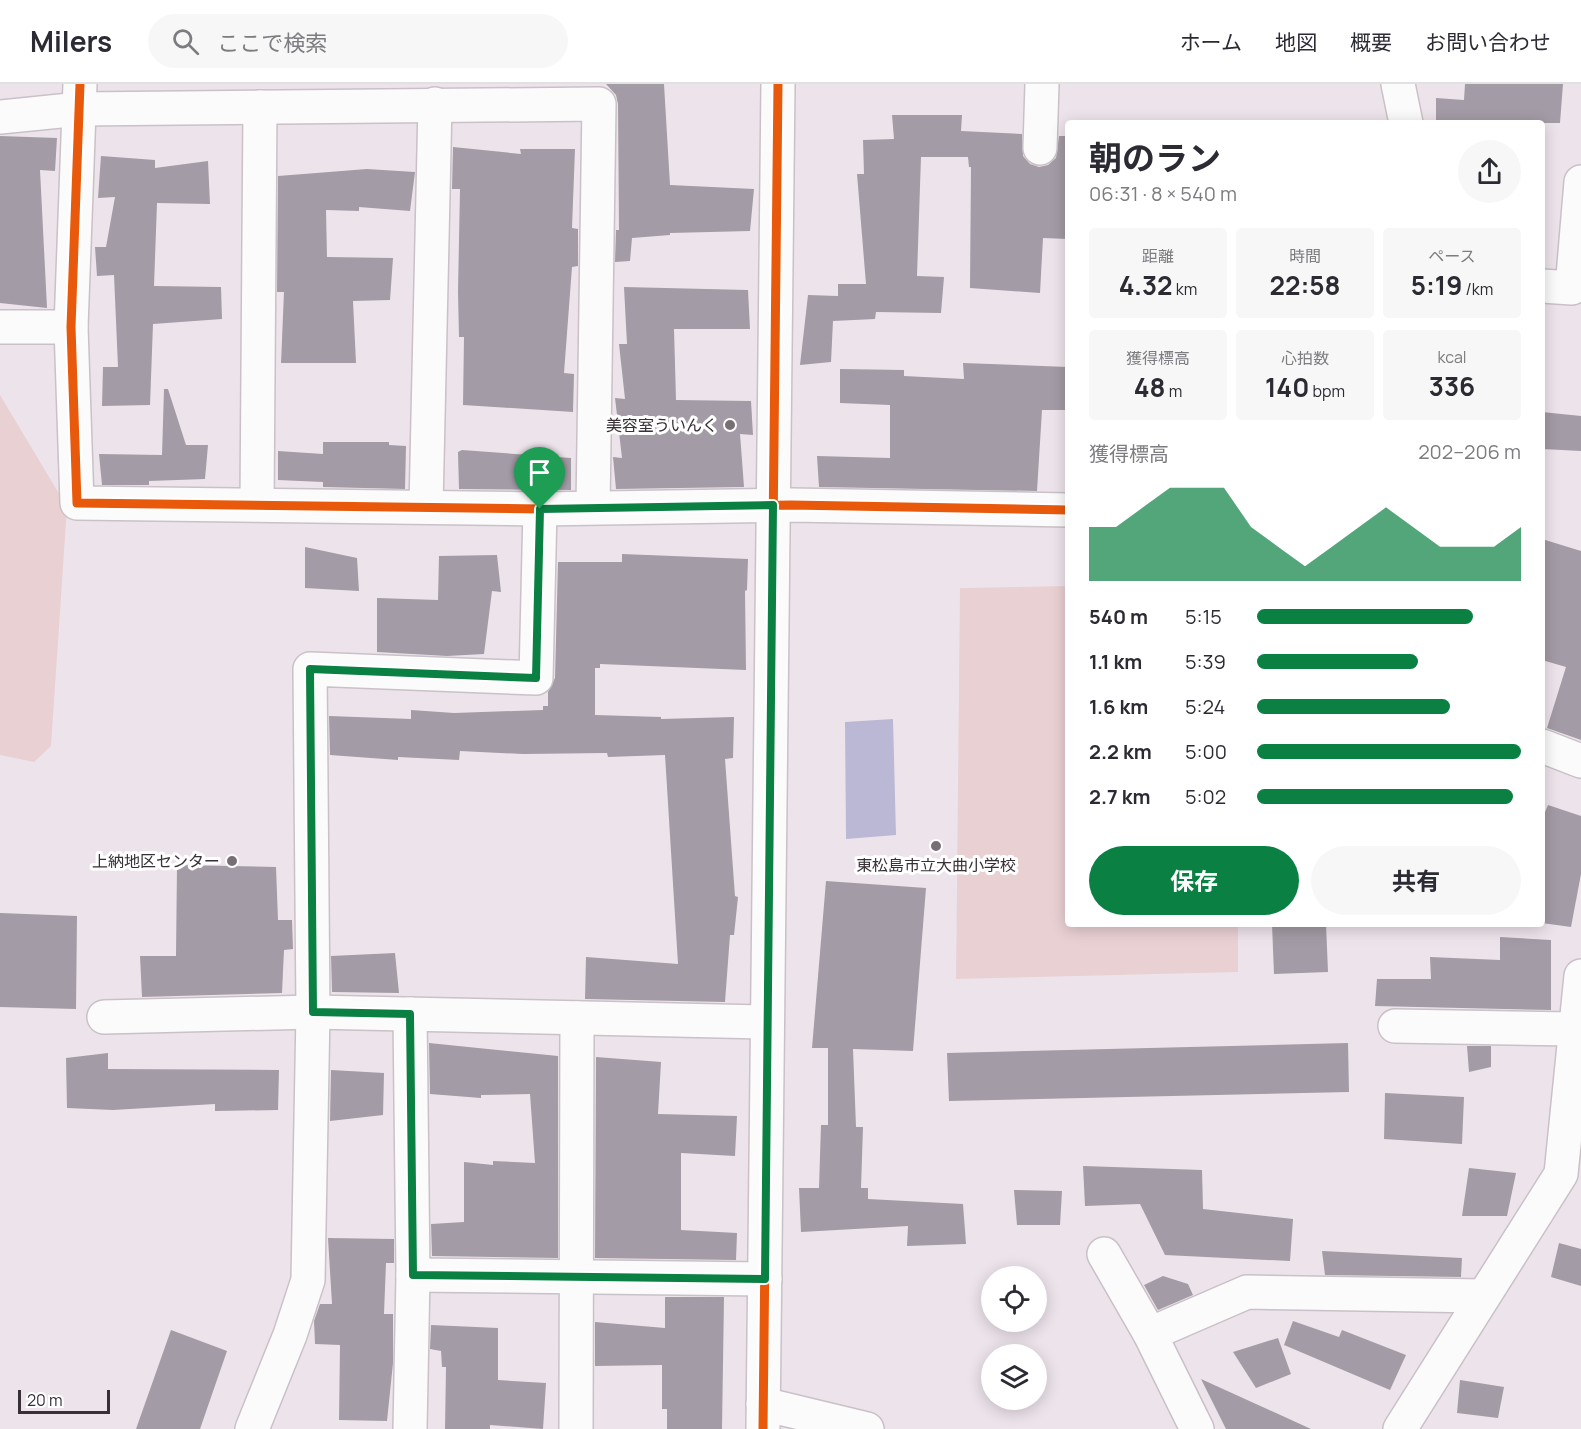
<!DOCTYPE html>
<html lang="ja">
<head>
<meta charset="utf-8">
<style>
	:root { --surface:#fff; --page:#f7f7f7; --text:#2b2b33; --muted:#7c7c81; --line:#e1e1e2; --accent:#0b8043 }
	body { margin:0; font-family:Manrope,"Noto Sans JP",sans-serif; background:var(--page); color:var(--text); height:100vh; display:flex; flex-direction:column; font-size:22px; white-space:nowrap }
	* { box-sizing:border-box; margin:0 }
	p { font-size:20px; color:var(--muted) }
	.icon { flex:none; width:33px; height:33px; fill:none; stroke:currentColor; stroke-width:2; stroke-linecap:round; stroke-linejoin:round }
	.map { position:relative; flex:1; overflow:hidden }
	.side { position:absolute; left:1065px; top:36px; width:480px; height:807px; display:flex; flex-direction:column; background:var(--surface); border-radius:6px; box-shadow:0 3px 15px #0003 }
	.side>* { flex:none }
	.fabs { position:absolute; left:981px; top:1182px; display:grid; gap:12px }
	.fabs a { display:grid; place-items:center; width:66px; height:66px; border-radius:50%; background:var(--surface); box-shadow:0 3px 15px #0003; font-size:30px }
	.scale { position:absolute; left:18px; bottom:15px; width:92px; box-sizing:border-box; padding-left:6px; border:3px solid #373036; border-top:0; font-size:16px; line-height:21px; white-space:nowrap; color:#373036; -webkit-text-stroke:4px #fff; paint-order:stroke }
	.pin { position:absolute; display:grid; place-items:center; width:51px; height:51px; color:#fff; margin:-62px -26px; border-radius:50% 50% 50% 0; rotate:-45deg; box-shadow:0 0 6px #0007 }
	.pin .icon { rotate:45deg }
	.round { display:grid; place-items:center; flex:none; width:63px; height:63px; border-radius:32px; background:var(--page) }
	.headline { display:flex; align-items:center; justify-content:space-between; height:102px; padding:0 24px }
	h1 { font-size:33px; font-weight:700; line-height:45px }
	.metrics { display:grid; grid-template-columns:repeat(3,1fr); gap:9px; height:102px; padding:6px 24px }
	.metrics div { display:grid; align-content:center; border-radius:6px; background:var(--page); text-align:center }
	.metrics b { font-size:26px; font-weight:700 }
	.metrics small { font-size:16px; font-weight:400 }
	.metrics p { font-size:16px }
	.chart { height:168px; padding:12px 24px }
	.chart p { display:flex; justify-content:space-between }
	.chart svg { width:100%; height:108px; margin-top:6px; fill:var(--accent); opacity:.7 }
	.action { display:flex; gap:12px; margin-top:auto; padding:12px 24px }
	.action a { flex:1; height:69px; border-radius:36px; background:var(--accent); color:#fff; font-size:24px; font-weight:700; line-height:69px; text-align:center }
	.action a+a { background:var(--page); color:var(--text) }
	ul { padding:0 24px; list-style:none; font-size:20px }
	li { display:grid; grid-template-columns:96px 72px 1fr; align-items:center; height:45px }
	li i { height:15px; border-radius:8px; background:var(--accent) }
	header { display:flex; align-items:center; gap:36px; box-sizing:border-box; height:84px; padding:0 30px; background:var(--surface); border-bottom:2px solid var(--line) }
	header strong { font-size:28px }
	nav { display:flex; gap:33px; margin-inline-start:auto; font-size:21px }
	.search { width:420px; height:54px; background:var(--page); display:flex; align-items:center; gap:15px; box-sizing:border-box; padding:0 21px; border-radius:33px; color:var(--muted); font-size:22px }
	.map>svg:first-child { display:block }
	.green { fill:#e9d0d3 }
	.water { fill:#bab8d5 }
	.building { fill:#a39ba5 }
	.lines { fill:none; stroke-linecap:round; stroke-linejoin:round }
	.minor-casing { stroke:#c9c1c7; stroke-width:36 }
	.minor { stroke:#fcfbfc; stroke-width:33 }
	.cycleway-casing { stroke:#fff; stroke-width:13 }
	.cycleway { stroke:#e8590c; stroke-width:9 }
	.route-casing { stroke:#fff; stroke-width:12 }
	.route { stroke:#0b8043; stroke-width:8 }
	.poi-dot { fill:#776f75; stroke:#fff; stroke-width:2 }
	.labels { text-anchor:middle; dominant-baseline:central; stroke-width:6; stroke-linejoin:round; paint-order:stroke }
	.poi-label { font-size:16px; fill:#373036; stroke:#fff; text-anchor:end }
</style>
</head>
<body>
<header>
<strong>Milers</strong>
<div class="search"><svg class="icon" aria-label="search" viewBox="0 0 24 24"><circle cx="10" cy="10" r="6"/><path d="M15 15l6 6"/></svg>ここで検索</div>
<nav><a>ホーム</a><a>地図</a><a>概要</a><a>お問い合わせ</a></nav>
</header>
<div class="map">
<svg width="1581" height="1345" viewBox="0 0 1581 1345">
	<rect width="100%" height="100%" fill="#ede4eb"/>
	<g class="green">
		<polygon points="0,311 67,423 51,662 34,678 0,671"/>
		<polygon points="1068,502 1068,840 1238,840 1238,888 956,895 960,504"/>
	</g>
	<polygon class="water" points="893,635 896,751 846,755 845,638"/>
	<g class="building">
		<polygon points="606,0 664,0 670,101 754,105 750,147 670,149 670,151 632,154 630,177 615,178 616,146 619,146 618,20 616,11"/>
		<polygon points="1465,0 1563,0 1560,39 1436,39 1436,14 1464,16"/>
		<polygon points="892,31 962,31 961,47 1022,50 1023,72 1030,80 1039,83 1048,81 1056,74 1059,52 1068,52 1068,155 1043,154 1040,209 970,204 971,83 969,83 968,73 921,73 917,192 944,193 941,229 876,228 875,235 833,237 831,278 800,281 808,211 838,212 838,200 866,200 857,90 864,90 863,56 894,55"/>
		<polygon points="0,52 57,54 55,87 40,86 47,224 0,219"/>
		<polygon points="453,63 521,70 520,65 575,65 572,144 578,145 578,182 572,183 564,289 574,290 573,328 463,321 464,253 459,253 458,208 460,105 452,105"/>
		<polygon points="101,72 155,76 155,84 208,77 210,120 157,119 154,202 221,203 222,235 153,240 150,321 102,322 103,283 118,283 114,191 97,192 95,163 106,163 115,113 98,114"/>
		<polygon points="367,85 415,88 410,127 359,123 359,127 326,126 327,173 393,174 390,216 353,217 356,279 281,279 284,208 277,208 278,92"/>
		<polygon points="624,203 748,206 750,245 674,245 676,316 751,317 753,351 740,350 744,403 616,405 613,373 622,374 615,314 625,315 619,260 627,260"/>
		<polygon points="963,279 1068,283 1068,326 1042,326 1037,407 819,403 817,372 890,374 890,321 840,319 840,285 904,286 904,292 964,295"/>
		<polygon points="164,305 168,305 186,361 208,361 205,395 149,397 149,401 102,401 99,370 162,371"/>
		<polygon points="1542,328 1581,332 1581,367 1542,365"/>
		<polygon points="323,358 389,358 389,361 406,362 405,405 323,403 323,398 278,396 278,367 323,370"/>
		<polygon points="462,366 571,374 571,406 459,405 458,368"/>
		<polygon points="1542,455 1581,467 1581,656 1547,644 1566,583 1542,576"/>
		<polygon points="305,463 357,474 359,507 305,504"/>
		<polygon points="622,470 748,475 747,506 745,507 746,586 600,580 600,584 595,584 595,631 661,633 661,635 734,633 733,674 725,675 735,812 738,813 734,851 730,851 725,918 585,915 586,873 678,880 665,671 608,673 607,669 523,670 460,667 459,676 398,673 398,676 330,671 329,632 411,635 411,626 454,629 543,626 543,622 548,622 548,608 555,594 558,478 622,478"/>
		<polygon points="497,471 501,508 492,507 484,570 447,572 377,568 377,514 438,516 439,472"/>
		<polygon points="1548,721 1581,732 1581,790 1571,843 1542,839 1542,735"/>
		<polygon points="177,781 276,783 278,836 292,836 293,865 284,866 282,909 142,913 140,872 176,872"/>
		<polygon points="826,797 926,804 913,967 853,965 856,1043 863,1043 861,1104 868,1104 868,1115 963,1120 966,1160 907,1162 908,1142 801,1148 799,1104 819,1104 821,1041 828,1041 828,964 812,964"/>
		<polygon points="0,829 77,832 76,925 0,923"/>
		<polygon points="1272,840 1326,840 1328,888 1274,890"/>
		<polygon points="1500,853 1551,856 1551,926 1375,922 1377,895 1431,895 1430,873 1500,876"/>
		<polygon points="395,869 399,909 332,908 331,872"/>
		<polygon points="429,959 558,972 558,1174 432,1172 431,1140 464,1138 464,1078 493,1081 493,1077 535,1079 530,1010 481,1011 481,1014 430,1010"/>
		<polygon points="1348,959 1349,1008 949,1017 947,969"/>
		<polygon points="1467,962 1491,962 1491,983 1469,988"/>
		<polygon points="108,969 108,985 279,986 278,1026 215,1027 215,1020 113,1026 67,1024 66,974"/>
		<polygon points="596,973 661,978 658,1030 737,1032 735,1072 681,1069 681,1146 737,1149 736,1176 595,1174"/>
		<polygon points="331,986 384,989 383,1031 330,1037"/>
		<polygon points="1385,1009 1464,1013 1462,1060 1384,1055"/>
		<polygon points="1083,1082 1202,1086 1203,1125 1293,1135 1290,1177 1165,1171 1140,1120 1085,1122"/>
		<polygon points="1469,1084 1516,1089 1507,1132 1462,1132"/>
		<polygon points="1014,1106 1062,1107 1060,1141 1017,1141"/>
		<polygon points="328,1154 394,1155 394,1179 386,1179 384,1230 393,1230 393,1279 387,1337 339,1336 340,1261 315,1260 314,1237 320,1220 332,1220"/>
		<polygon points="1559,1159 1581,1165 1581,1202 1551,1193"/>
		<polygon points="1322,1167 1462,1174 1461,1193 1325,1191"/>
		<polygon points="1163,1192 1188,1200 1193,1211 1158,1226 1144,1201"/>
		<polygon points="665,1213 724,1213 722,1345 667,1345 667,1325 662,1325 662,1281 595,1282 595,1238 665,1244"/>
		<polygon points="1293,1237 1339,1253 1342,1246 1406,1271 1390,1306 1284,1261"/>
		<polygon points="431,1241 498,1244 498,1296 546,1299 543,1345 490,1341 490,1345 445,1345 446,1283 442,1283 441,1267 430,1265"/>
		<polygon points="171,1246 227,1267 200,1345 136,1345"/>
		<polygon points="1278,1254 1291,1290 1256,1304 1233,1268"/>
		<polygon points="1201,1295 1311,1345 1226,1345"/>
		<polygon points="1460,1296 1504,1303 1498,1334 1457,1329"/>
	</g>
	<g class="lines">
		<defs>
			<g id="minor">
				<polyline points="80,0 71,243 77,419 540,425 791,421 1068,426"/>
				<polyline points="1398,0 1406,39"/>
				<polyline points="0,33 80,25 599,20 593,423"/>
				<polyline points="1040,64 1042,0"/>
				<polyline points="1542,202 1572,204 1581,98"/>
				<polyline points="0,243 71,243"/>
				<polyline points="257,420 260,23"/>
				<polyline points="426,423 435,20"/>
				<polyline points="1542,662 1581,677"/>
				<polyline points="410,930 413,1191 410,1345"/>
				<polyline points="104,933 313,928 766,938"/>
				<polyline points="1395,942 1574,945"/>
				<polyline points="1104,1170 1150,1250 1197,1345"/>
				<polyline points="413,1191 765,1195"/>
				<polyline points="1150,1250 1247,1208 1482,1212"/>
				<polyline points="763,1320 867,1345"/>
				<polyline points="252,1345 290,1251 308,1196 313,928 310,585 536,594 540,425"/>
				<polyline points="576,1345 577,934"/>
				<polyline points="763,1345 778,0"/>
				<polyline points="1400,1345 1561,1090 1581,892"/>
			</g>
		</defs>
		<use href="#minor" class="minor-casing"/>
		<use href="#minor" class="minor"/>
		<defs>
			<g id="cycleway">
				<polyline points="80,0 71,243 77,419 540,425 791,421 1068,426"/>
				<polyline points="763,1345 778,0"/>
			</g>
		</defs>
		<use href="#cycleway" class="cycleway-casing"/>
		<use href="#cycleway" class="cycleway"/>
	</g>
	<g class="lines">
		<defs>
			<polygon id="route" points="773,421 765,1195 413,1191 410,930 313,928 310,585 536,594 540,425"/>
		</defs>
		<use href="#route" class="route-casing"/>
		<use href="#route" class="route"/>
	</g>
	<g class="poi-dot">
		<circle cx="730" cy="341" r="6"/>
		<circle cx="936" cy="762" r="6"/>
		<circle cx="232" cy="777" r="6"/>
	</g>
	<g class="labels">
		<g class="poi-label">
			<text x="718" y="341">美容室ういんく</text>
			<text x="220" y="777">上納地区センター</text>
			<text x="936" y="781" text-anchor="middle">東松島市立大曲小学校</text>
		</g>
	</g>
</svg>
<div class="fabs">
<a><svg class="icon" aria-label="locate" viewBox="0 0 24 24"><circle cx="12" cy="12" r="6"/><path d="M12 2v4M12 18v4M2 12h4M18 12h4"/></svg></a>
<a><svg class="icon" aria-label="layers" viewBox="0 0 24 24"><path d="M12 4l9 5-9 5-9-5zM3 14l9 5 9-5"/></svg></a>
</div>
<div class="scale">20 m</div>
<div class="pin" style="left:540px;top:425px;background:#1e9e55"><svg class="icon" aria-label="arrive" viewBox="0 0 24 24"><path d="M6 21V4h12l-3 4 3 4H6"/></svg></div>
<section class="side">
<div class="headline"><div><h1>朝のラン</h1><p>06:31 · 8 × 540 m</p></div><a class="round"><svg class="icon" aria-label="share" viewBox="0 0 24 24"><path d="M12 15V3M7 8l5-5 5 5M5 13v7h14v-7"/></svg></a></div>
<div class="metrics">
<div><p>距離</p><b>4.32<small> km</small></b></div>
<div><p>時間</p><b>22:58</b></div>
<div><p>ペース</p><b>5:19<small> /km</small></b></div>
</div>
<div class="metrics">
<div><p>獲得標高</p><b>48<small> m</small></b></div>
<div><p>心拍数</p><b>140<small> bpm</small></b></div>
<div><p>kcal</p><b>336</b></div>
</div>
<div class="chart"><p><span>獲得標高</span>202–206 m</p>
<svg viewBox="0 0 160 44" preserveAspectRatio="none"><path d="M0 44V22L10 22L20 14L30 6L40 6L50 6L60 22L70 30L80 38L90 30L100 22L110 14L120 22L130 30L140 30L150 30L160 22V44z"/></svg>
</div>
<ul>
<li><b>540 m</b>5:15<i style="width:82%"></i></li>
<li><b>1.1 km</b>5:39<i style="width:61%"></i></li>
<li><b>1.6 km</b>5:24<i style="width:73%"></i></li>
<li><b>2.2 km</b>5:00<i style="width:100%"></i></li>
<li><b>2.7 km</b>5:02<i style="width:97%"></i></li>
</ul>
<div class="action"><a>保存</a><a>共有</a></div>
</section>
</div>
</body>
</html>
